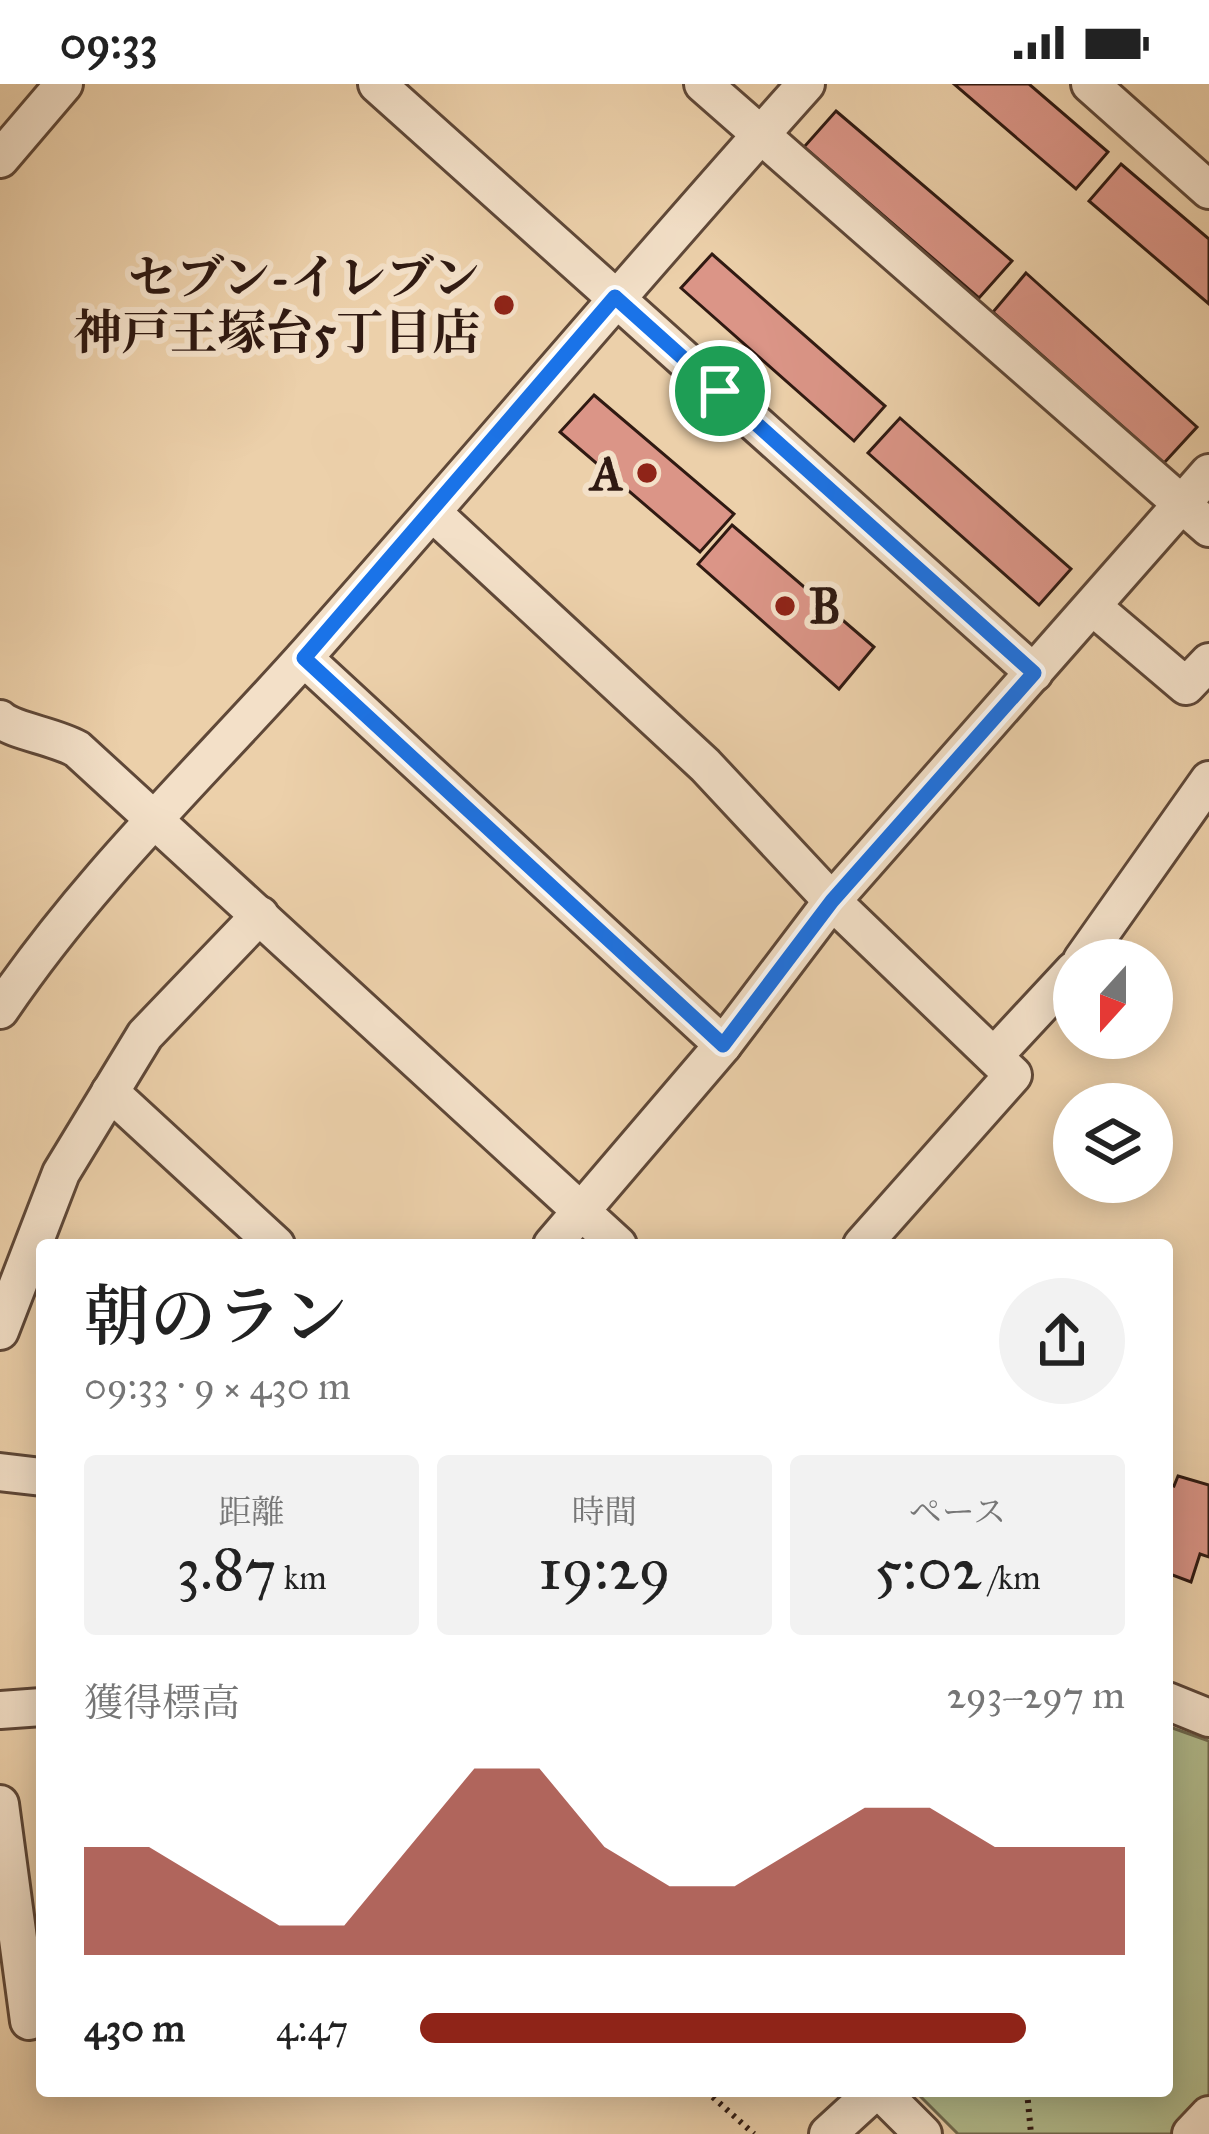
<!DOCTYPE html>
<html lang="ja">
<head>
<meta charset="utf-8">
<style>
	:root { --surface:#fff; --page:#f2f2f2; --text:#222; --muted:#767676; --accent:#8f2418 }
	body { margin:0; font-family:"IM FELL Great Primer","Noto Serif JP",serif; background:var(--page); color:var(--text); height:100vh; display:flex; flex-direction:column; font-size:45px; white-space:nowrap }
	* { box-sizing:border-box; margin:0 }
	p { font-size:39px; color:var(--muted) }
	.icon { flex:none; width:66px; height:66px; fill:none; stroke:currentColor; stroke-width:2; stroke-linecap:round; stroke-linejoin:round }
	.map { position:relative; flex:1; overflow:hidden }
	.side { position:absolute; left:36px; top:1155px; width:1137px; height:858px; display:flex; flex-direction:column; background:var(--surface); border-radius:12px; box-shadow:0 6px 30px #0003 }
	.side>* { flex:none }
	.needle { width:78px; rotate:201deg }
	.fabs { position:absolute; left:1053px; top:855px; display:grid; gap:24px }
	.fabs a { display:grid; place-items:center; width:120px; height:120px; border-radius:50%; background:var(--surface); box-shadow:0 6px 30px #0003; font-size:60px }
	.pin { position:absolute; display:grid; place-items:center; width:102px; height:102px; color:#fff; margin:-51px; border:6px solid #fff; border-radius:50%; box-shadow:0 3px 12px #0007 }
	.round { display:grid; place-items:center; flex:none; width:126px; height:126px; border-radius:63px; background:var(--page) }
	.head { display:flex; align-items:center; justify-content:space-between; height:204px; padding:0 48px }
	h1 { font-size:66px; font-weight:600; line-height:90px }
	.metrics { display:grid; grid-template-columns:repeat(3,1fr); gap:18px; height:204px; padding:12px 48px }
	.metrics div { display:grid; align-content:center; border-radius:12px; background:var(--page); text-align:center }
	.metrics b { font-size:60px; font-weight:600 }
	.metrics small { font-size:33px; font-weight:400 }
	.metrics p { font-size:33px }
	.chart { height:336px; padding:24px 48px }
	.chart p { display:flex; justify-content:space-between }
	.chart svg { width:100%; height:216px; margin-top:12px; fill:var(--accent); opacity:.7 }
	ul { padding:0 48px; list-style:none; font-size:39px }
	li { display:grid; grid-template-columns:192px 144px 1fr; align-items:center; height:90px }
	li i { height:30px; border-radius:15px; background:var(--accent) }
	.status { display:flex; justify-content:space-between; align-items:center; height:84px; padding:0 60px; background:var(--surface); direction:ltr }
	.status svg { height:33px; fill:currentColor }
	.map>svg:first-child { display:block }
	.green { fill:#b2bc8d; stroke:#716b50; stroke-width:3 }
	.building { fill:#db9587; stroke:#301a12; stroke-width:3 }
	.lines { fill:none; stroke-linecap:round; stroke-linejoin:round }
	.minor-casing { stroke:#5f4838; stroke-width:42 }
	.path { stroke:#301a12; stroke-width:6; stroke-dasharray:3 6; stroke-linecap:butt }
	.minor { stroke:#f3e0c8; stroke-width:36 }
	.route-casing { stroke:#fff; stroke-width:24 }
	.route { stroke:#1a73e8; stroke-width:15 }
	.poi-dot { fill:#8f2418; stroke:#f3e0c8; stroke-width:4.5 }
	.labels { text-anchor:middle; dominant-baseline:central; stroke-width:12; stroke-linejoin:round; paint-order:stroke }
	.poi-label { font-size:48px; font-weight:bold; fill:#301a12; stroke:#f3e0c8; text-anchor:end }
</style>
</head>
<body>
<div class="status"><b>09:33</b><svg viewBox="0 0 49 12"><path d="M0 12V9h3v3zM5 12V6h3v6zM10 12V3h3v9zM15 12V0h3v12zM26 1h20v11H26zM47 4h2v5h-2z"/></svg></div>
<div class="map">
<svg width="1209" height="2050" viewBox="0 0 1209 2050">
	<rect width="100%" height="100%" fill="#ecd0aa"/>
	<filter id="stains"><feTurbulence type="fractalNoise" baseFrequency=".00167" numOctaves="4"/><feColorMatrix values="0 0 0 0 .2 0 0 0 0 .09 0 0 0 0 .02 0 0 0 .5 -.17"/></filter>
	<radialGradient id="worn" r=".72"><stop offset=".6" stop-color="#630" stop-opacity="0"/><stop offset="1" stop-color="#630" stop-opacity=".3"/></radialGradient>
	<polygon class="green" points="1167,1642 1209,1657 1209,2012 1174,2050 958,2050 915,2007 1167,2007"/>
	<g class="building">
		<polygon points="954,0 1029,0 1108,68 1076,105"/>
		<polygon points="836,27 1012,177 979,214 804,63"/>
		<polygon points="1121,80 1209,155 1209,220 1089,117"/>
		<polygon points="712,170 885,322 854,357 681,204"/>
		<polygon points="1026,189 1197,343 1164,379 993,228"/>
		<polygon points="594,311 734,430 700,468 560,348"/>
		<polygon points="900,334 1071,485 1039,521 868,369"/>
		<polygon points="732,441 874,563 839,605 698,480"/>
		<polygon points="1178,1392 1209,1401 1209,1473 1200,1470 1191,1498 1167,1489 1167,1399 1174,1402"/>
	</g>
	<g class="lines">
		<defs>
			<g id="minor">
				<polyline points="377,0 1034,589"/>
				<polyline points="703,0 1209,444"/>
				<polyline points="1090,0 1209,106"/>
				<polyline points="0,75 64,0"/>
				<polyline points="432,428 705,681 832,817 1013,991 862,1161"/>
				<polyline points="1093,523 1186,602 1209,578"/>
				<polyline points="304,574 723,961"/>
				<path d="M0,635c13,12 54,17 77,30l541,496"/>
				<polyline points="1082,876 1209,696"/>
				<path d="M0,926c89,-132 203,-239 309,-358 167,-188 329,-381 497,-568"/>
				<polyline points="994,972 1074,886"/>
				<polyline points="110,1008 276,1161"/>
				<polyline points="552,1161 723,961 832,817 1209,389"/>
				<polyline points="0,1247 61,1089 145,951 260,831"/>
				<polyline points="0,1388 42,1393"/>
				<polyline points="1167,1617 1209,1634"/>
				<polyline points="0,1626 42,1623"/>
				<polyline points="0,1720 29,1937"/>
				<polyline points="880,2007 923,2050"/>
				<polyline points="828,2050 875,2007"/>
				<polyline points="1191,2050 1209,2031"/>
			</g>
		</defs>
		<use href="#minor" class="minor-casing"/>
		<g class="path">
			<polyline points="706,2007 754,2050"/>
			<polyline points="1027,2007 1031,2050"/>
		</g>
		<use href="#minor" class="minor"/>
	</g>
	<g class="lines">
		<defs>
			<polygon id="route" points="615,213 1034,589 832,817 723,961 304,574"/>
		</defs>
		<use href="#route" class="route-casing"/>
		<use href="#route" class="route"/>
	</g>
	<g class="poi-dot">
		<circle cx="504" cy="221" r="12"/>
		<circle cx="647" cy="389" r="12"/>
		<circle cx="785" cy="522" r="12"/>
	</g>
	<g class="labels">
		<g class="poi-label">
			<text x="480" y="193">セブン-イレブン<tspan x="480" dy="55">神戸王塚台5丁目店</tspan></text>
			<text x="623" y="389">A</text>
			<text x="809" y="522" text-anchor="start">B</text>
		</g>
	</g>
	<rect width="100%" height="100%" filter="url(#stains)"/>
	<rect width="100%" height="100%" fill="url(#worn)"/>
</svg>
<div class="fabs">
<a><svg class="needle" viewBox="-14 -14 28 28"><path d="M0-13l5 13h-10z" fill="#e53935"/><path d="M0 13l5-13h-10z" fill="#767676"/></svg></a>
<a><svg class="icon" aria-label="layers" viewBox="0 0 24 24"><path d="M12 4l9 5-9 5-9-5zM3 14l9 5 9-5"/></svg></a>
</div>
<div class="pin" style="left:720px;top:307px;background:#1e9e55"><svg class="icon" aria-label="arrive" viewBox="0 0 24 24"><path d="M6 21V4h12l-3 4 3 4H6"/></svg></div>
<section class="side">
<div class="head"><div><h1>朝のラン</h1><p>09:33 · 9 × 430 m</p></div><a class="round"><svg class="icon" aria-label="share" viewBox="0 0 24 24"><path d="M12 15V3M7 8l5-5 5 5M5 13v7h14v-7"/></svg></a></div>
<div class="metrics">
<div><p>距離</p><b>3.87<small> km</small></b></div>
<div><p>時間</p><b>19:29</b></div>
<div><p>ペース</p><b>5:02<small> /km</small></b></div>
</div>
<div class="chart"><p><span>獲得標高</span>293–297 m</p>
<svg viewBox="0 0 160 44" preserveAspectRatio="none"><path d="M0 44V22L10 22L20 30L30 38L40 38L50 22L60 6L70 6L80 22L90 30L100 30L110 22L120 14L130 14L140 22L150 22L160 22V44z"/></svg>
</div>
<ul>
<li><b>430 m</b>4:47<i style="width:86%"></i></li>
</ul>
</section>
</div>
</body>
</html>
